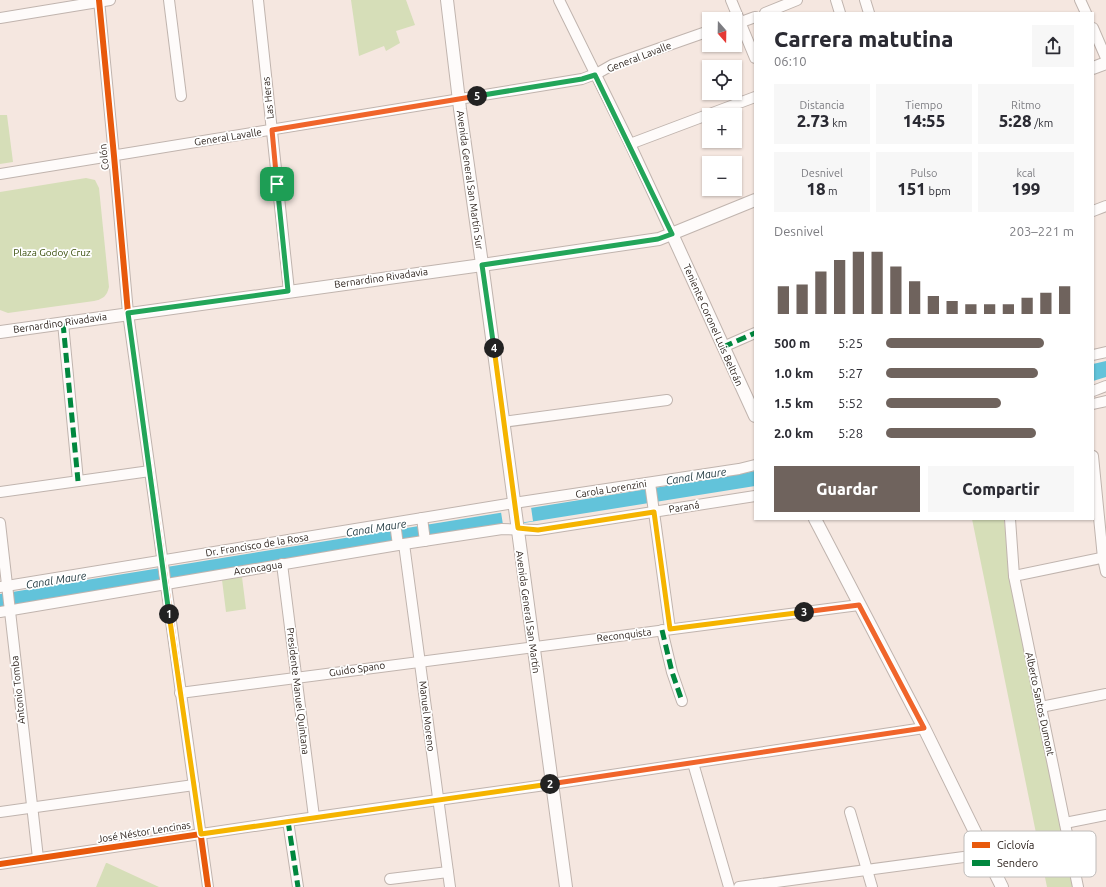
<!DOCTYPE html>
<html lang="es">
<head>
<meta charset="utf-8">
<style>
	:root { --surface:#fff; --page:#f7f7f7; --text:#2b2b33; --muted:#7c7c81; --accent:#6f635d }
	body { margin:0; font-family:Ubuntu,sans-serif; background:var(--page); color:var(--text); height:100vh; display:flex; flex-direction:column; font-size:15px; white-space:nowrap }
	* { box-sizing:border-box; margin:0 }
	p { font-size:13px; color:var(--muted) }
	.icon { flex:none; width:22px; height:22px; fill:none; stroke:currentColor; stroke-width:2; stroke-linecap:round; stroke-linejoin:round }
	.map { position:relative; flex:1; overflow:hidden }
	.sheet { position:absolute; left:754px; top:12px; width:340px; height:508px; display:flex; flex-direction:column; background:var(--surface); border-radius:0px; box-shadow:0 1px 3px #0004 }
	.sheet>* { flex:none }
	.needle { width:26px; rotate:160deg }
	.buttons { position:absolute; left:702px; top:12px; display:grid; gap:8px }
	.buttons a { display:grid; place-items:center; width:40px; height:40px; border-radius:0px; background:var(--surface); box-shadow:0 1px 3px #0004; font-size:20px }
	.pin { position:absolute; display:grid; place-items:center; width:34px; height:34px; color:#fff; margin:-17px; border-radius:8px; box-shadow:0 2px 6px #0006 }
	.km { position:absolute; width:20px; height:20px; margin:-10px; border-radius:50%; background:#222; color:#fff; font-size:11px; line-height:20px; text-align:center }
	.round { display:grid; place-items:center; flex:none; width:42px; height:42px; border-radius:0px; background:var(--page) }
	.head { display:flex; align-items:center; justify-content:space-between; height:68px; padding:0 20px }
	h1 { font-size:22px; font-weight:800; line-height:30px }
	.figures { display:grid; grid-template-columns:repeat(3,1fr); gap:6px; height:68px; padding:4px 20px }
	.figures div { display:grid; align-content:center; border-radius:0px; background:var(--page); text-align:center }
	.figures b { font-size:17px; font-weight:800 }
	.figures small { font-size:11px; font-weight:400 }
	.figures p { font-size:11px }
	.chart { height:112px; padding:8px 20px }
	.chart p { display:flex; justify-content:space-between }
	.chart svg { width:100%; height:72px; margin-top:4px; stroke:var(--accent); stroke-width:6 }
	.cta { display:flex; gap:8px; margin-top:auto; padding:8px 20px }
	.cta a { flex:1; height:46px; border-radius:0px; background:var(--accent); color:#fff; font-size:16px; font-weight:800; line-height:46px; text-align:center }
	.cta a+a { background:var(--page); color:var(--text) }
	ul { padding:0 20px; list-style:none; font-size:13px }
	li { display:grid; grid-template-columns:64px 48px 1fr; align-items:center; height:30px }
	li i { height:10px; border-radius:5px; background:var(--accent) }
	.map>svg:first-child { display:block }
	.green { fill:#d6deb8 }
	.water { fill:#62c3da }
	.pier { fill:#f5e7e0 }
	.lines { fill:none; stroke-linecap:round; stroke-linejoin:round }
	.minor-casing { stroke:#c0b4ae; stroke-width:12 }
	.major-casing { stroke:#c0b4ae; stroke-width:14 }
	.minor { stroke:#fefbfa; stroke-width:10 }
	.major { stroke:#fefbfa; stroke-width:12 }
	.quiet { stroke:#00873e; stroke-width:5; stroke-dasharray:10 5; stroke-linecap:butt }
	.cycleway-casing { stroke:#fff; stroke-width:8 }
	.cycleway { stroke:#e8590c; stroke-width:6 }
	.split-1-casing { stroke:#fff; stroke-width:8 }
	.split-2-casing { stroke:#fff; stroke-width:8 }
	.split-3-casing { stroke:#fff; stroke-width:8 }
	.split-4-casing { stroke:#fff; stroke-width:8 }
	.split-5-casing { stroke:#fff; stroke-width:8 }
	.split-6-casing { stroke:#fff; stroke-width:8 }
	.split-1 { stroke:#22a559; stroke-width:5 }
	.split-2 { stroke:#f5b400; stroke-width:5 }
	.split-3 { stroke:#f0652b; stroke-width:5 }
	.split-4 { stroke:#f5b400; stroke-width:5 }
	.split-5 { stroke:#22a559; stroke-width:5 }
	.split-6 { stroke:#f0652b; stroke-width:5 }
	.labels { text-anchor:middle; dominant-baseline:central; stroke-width:3.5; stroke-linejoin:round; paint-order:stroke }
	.street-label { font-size:10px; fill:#271c16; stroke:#fff }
	.park-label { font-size:10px; fill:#354a06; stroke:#fff }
	.water-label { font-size:11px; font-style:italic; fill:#20373e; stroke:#fff }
	.key { fill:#fff; stroke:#bebbb9; stroke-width:1 }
	.key-label { font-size:11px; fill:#271c16 }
</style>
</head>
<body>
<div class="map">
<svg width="1106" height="887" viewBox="0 0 1106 887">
	<rect width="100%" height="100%" fill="#f5e7e0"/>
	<g class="green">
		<polygon points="351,0 406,0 415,25 396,31 400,43 386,51 384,46 359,56"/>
		<polygon points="0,115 7,115 13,162 0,164"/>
		<path d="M86,178l9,2 4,8 10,99c-2,9 -6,12 -15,14l-86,12 -8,-3v-118z"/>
		<polygon points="972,519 1004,519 1009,574 1073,887 1047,887"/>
		<polygon points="242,577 246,609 226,612 222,580"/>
		<polygon points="106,863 107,863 159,887 96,887"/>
	</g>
	<g class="water">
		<polygon points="1106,361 1106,377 1093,381 1093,364"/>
		<polygon points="755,471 755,486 0,607 0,594 734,475"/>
	</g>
	<polygon class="pier" points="531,507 533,521 503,525 501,512"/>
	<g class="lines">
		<defs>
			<g id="minor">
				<polyline points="99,0 114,156 128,313 208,887"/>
				<polyline points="169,0 181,96"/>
				<polyline points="258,0 289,291"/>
				<polyline points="559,0 630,144 672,234"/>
				<polyline points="731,0 755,58"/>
				<polyline points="836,0 840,13"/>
				<polyline points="865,0 869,13"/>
				<polyline points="1080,0 1086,13"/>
				<polyline points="765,13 797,0"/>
				<polyline points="0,18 110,0"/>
				<polyline points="736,24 755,17"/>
				<polyline points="1093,28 1106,58"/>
				<polyline points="630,144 755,97"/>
				<polyline points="0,174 582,79 598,73 612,65 709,31"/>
				<polyline points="1093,211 1106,206"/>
				<polyline points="63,323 78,481"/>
				<polyline points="723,347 755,333"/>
				<polyline points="1093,355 1106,352"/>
				<polyline points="1093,391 1106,386"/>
				<polyline points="1093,404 1106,401"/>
				<polyline points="503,422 667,400"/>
				<polyline points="1093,456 1103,558 1106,572"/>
				<polyline points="650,483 670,629"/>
				<polyline points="0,492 150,471"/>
				<polyline points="422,518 425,541"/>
				<polyline points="1010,519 1014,576 1078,887"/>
				<polyline points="0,523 38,858"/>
				<polyline points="395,523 398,545"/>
				<polyline points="404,544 450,887"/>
				<polyline points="282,564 314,817"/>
				<polyline points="1014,576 1106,557"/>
				<polyline points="0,587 514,503 739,469 755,465"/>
				<polyline points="0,612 404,544 502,529 538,530 755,496"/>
				<polyline points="662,630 672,672 682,701"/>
				<polyline points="180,693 859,605"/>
				<polyline points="1041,707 1106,694"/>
				<polyline points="693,763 729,887"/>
				<polyline points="0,812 194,785"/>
				<polyline points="850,812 872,887"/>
				<polyline points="288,821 298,887"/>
				<polyline points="1065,823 1106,815"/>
				<polyline points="0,864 288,821 538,786 924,728"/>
				<polyline points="390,879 448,872"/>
				<polyline points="739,887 986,854"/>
			</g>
			<g id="major">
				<polyline points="447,0 460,109 483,271 566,887"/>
				<polyline points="1093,68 1106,63"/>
				<polyline points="672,234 755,416"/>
				<polyline points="0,332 482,265 659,239 755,200"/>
				<polyline points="815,519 924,728 1002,887"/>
			</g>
		</defs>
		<use href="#minor" class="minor-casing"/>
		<use href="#major" class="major-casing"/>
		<use href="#minor" class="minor"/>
		<use href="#major" class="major"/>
		<g class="quiet">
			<polyline points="63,323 78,481"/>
			<polyline points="723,347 755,333"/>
			<polyline points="662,630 672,672 682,701"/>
			<polyline points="288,821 298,887"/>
		</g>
		<defs>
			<g id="cycleway">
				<polyline points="99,0 114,156 128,313 208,887"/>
				<polyline points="0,864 288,821 538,786 924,728"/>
			</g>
		</defs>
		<use href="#cycleway" class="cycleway-casing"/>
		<use href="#cycleway" class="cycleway"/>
	</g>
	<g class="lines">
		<defs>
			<polyline id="split-1" points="169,614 128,313 288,291 277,184"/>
			<polyline id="split-2" points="169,614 201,834 550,784"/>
			<polyline id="split-3" points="550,784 924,728 859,605 804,612"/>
			<polyline id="split-4" points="494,348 518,528 538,530 654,512 670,629 804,612"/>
			<polyline id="split-5" points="477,96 582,79 595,75 672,234 658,239 482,265 494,348"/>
			<polyline id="split-6" points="277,184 272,130 477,96"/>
		</defs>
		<use href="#split-1" class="split-1-casing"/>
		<use href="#split-2" class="split-2-casing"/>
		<use href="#split-3" class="split-3-casing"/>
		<use href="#split-4" class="split-4-casing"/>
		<use href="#split-5" class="split-5-casing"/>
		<use href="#split-6" class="split-6-casing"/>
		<use href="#split-1" class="split-1"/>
		<use href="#split-2" class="split-2"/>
		<use href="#split-3" class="split-3"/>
		<use href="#split-4" class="split-4"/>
		<use href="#split-5" class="split-5"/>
		<use href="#split-6" class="split-6"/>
	</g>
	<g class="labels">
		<g class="street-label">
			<text transform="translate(639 57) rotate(-21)">General Lavalle</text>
			<text transform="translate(268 98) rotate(-96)">Las Heras</text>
			<text transform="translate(228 137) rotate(-9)">General Lavalle</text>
			<text transform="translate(104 157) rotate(-95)">Colón</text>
			<text transform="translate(470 180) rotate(82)">Avenida General San Martín Sur</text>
			<text transform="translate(381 278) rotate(-8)">Bernardino Rivadavia</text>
			<text transform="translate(60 323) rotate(-8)">Bernardino Rivadavia</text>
			<text transform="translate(713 325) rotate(66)">Teniente Coronel Luis Beltrán</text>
			<text transform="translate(611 489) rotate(-9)">Carola Lorenzini</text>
			<text transform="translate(684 507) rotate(-9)">Paraná</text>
			<text transform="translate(257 545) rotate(-9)">Dr. Francisco de la Rosa</text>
			<text transform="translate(258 568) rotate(-9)">Aconcagua</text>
			<text transform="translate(528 612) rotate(82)">Avenida General San Martín</text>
			<text transform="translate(624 635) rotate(-7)">Reconquista</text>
			<text transform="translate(357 669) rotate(-8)">Guido Spano</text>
			<text transform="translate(18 690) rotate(-96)">Antonio Tomba</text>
			<text transform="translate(298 691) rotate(83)">Presidente Manuel Quintana</text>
			<text transform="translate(1040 704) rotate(78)">Alberto Santos Dumont</text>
			<text transform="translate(427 716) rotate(83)">Manuel Moreno</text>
			<text transform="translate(144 832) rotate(-9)">José Néstor Lencinas</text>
		</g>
		<g class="park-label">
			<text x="52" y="252">Plaza Godoy Cruz</text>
		</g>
		<g class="water-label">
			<text transform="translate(696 476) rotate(-9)">Canal Maure</text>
			<text transform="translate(376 528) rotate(-9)">Canal Maure</text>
			<text transform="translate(56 580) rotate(-9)">Canal Maure</text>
		</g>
	</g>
	<rect x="964" y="831" width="132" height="46" rx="6" class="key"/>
	<rect x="972" y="842" width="18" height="6" fill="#e8590c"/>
	<rect x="972" y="860" width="18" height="6" fill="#00873e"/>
	<g class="key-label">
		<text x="997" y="849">Ciclovía</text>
		<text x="997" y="867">Sendero</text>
	</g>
</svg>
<div class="buttons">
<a><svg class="needle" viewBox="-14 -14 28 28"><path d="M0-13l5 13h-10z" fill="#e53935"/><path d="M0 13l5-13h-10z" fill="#7c7c81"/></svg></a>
<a><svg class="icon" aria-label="locate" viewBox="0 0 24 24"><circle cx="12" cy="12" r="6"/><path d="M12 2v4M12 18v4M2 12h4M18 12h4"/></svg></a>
<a>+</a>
<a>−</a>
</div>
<div class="pin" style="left:277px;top:184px;background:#1e9e55"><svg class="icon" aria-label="arrive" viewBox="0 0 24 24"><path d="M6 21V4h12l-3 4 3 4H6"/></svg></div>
<b class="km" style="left:169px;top:614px">1</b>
<b class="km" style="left:550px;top:784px">2</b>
<b class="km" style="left:804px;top:612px">3</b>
<b class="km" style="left:494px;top:348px">4</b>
<b class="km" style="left:477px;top:96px">5</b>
<section class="sheet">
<div class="head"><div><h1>Carrera matutina</h1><p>06:10</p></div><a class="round"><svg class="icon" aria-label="share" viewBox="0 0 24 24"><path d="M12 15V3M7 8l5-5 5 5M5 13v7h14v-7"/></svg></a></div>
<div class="figures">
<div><p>Distancia</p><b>2.73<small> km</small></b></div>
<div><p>Tiempo</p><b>14:55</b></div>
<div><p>Ritmo</p><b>5:28<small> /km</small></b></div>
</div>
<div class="figures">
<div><p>Desnivel</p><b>18<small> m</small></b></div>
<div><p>Pulso</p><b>151<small> bpm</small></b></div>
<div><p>kcal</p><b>199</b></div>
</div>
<div class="chart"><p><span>Desnivel</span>203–221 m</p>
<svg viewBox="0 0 160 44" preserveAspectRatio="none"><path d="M5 44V27M15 44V26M25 44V18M35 44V11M45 44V6M55 44V6M65 44V15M75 44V24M85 44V33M95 44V36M105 44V38M115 44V38M125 44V38M135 44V34M145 44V31M155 44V27"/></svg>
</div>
<ul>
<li><b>500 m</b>5:25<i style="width:84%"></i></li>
<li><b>1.0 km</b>5:27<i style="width:81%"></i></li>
<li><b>1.5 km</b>5:52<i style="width:61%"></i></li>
<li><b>2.0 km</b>5:28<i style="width:80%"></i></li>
</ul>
<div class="cta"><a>Guardar</a><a>Compartir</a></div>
</section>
</div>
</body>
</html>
